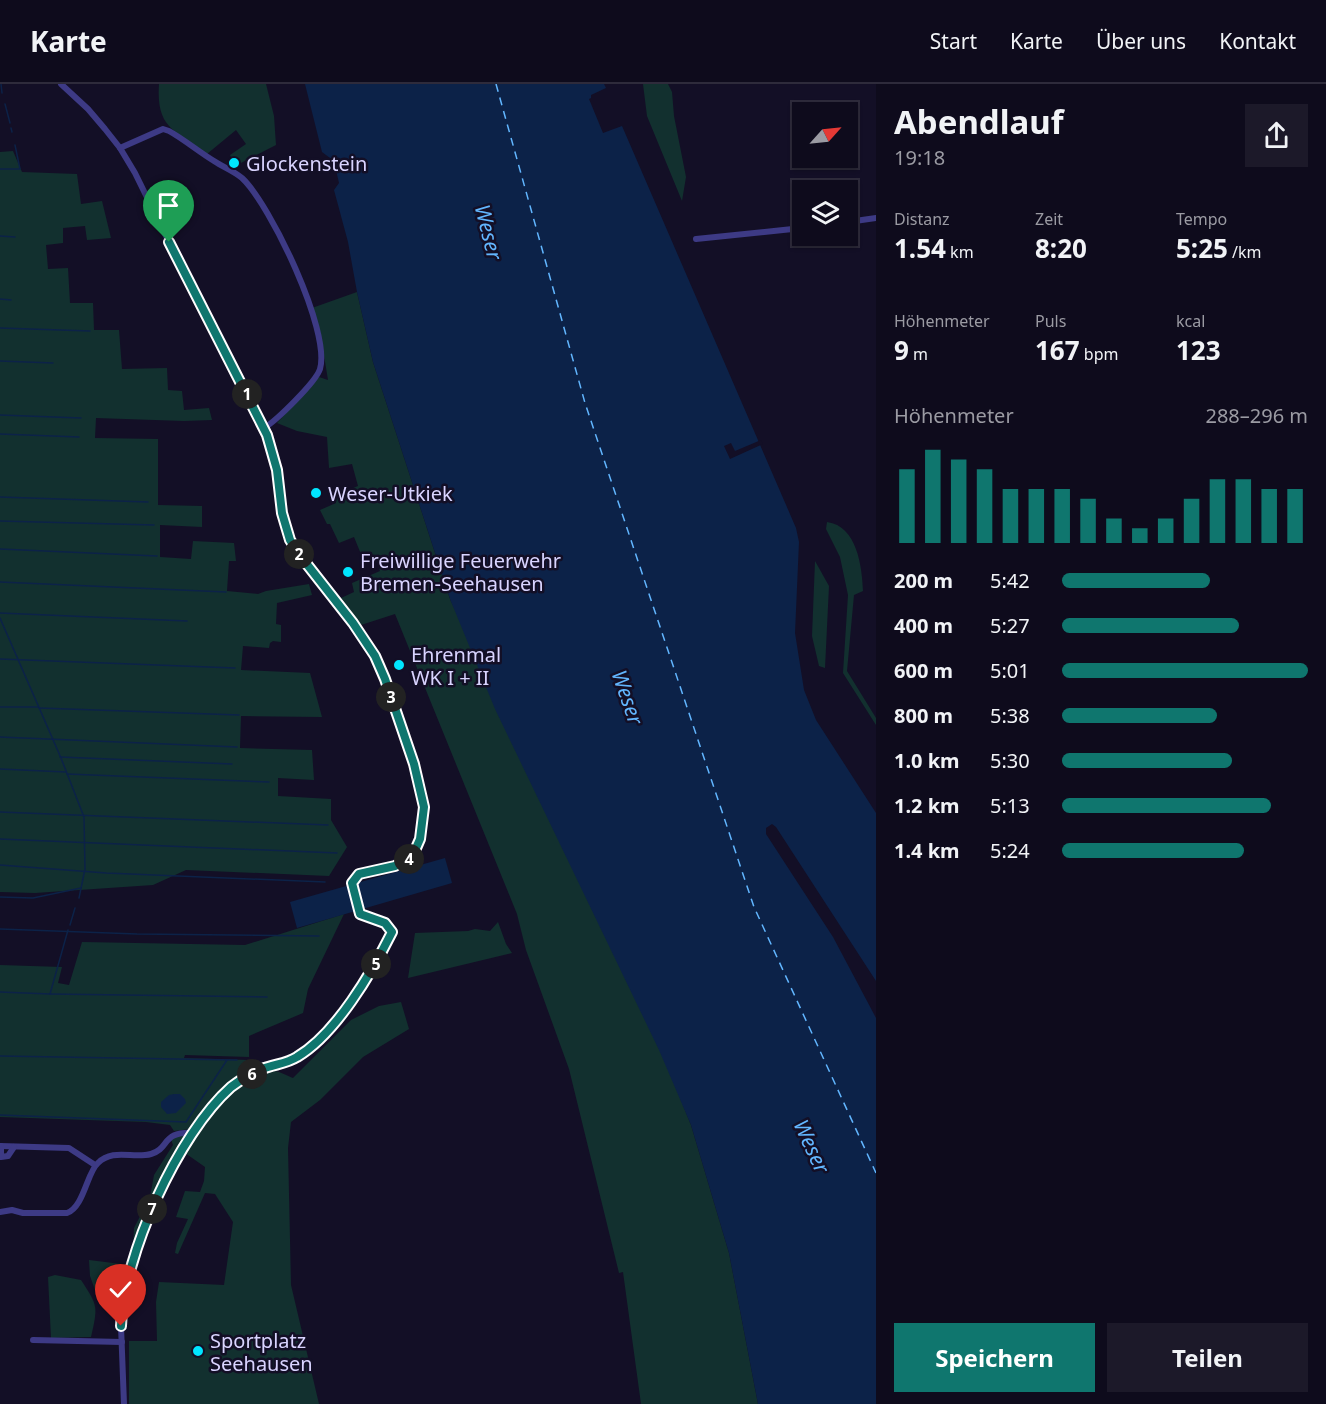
<!DOCTYPE html>
<html lang="de">
<head>
<meta charset="utf-8">
<style>
	:root { --surface:#0e0b1c; --page:#1c1929; --text:#f1f3f6; --muted:#9b9ba3; --line:#2e2b3b; --accent:#0f766e }
	body { margin:0; font-family:"Noto Sans",sans-serif; background:var(--page); color:var(--text); height:100vh; display:flex; flex-direction:column; font-size:22px; white-space:nowrap }
	* { box-sizing:border-box; margin:0 }
	p { font-size:20px; color:var(--muted) }
	.icon { flex:none; width:33px; height:33px; fill:none; stroke:currentColor; stroke-width:2; stroke-linecap:round; stroke-linejoin:round }
	.map { position:relative; flex:1; overflow:hidden }
	.details { display:flex; flex-direction:column; background:var(--surface); width:450px }
	.details>* { flex:none }
	.needle { width:39px; rotate:63deg }
	.fabs { position:absolute; left:792px; top:18px; display:grid; gap:12px }
	.fabs a { display:grid; place-items:center; width:66px; height:66px; border-radius:0px; background:var(--surface); box-shadow:0 2px 4px #0004,0 0 0 2px var(--line); font-size:30px }
	.pin { position:absolute; display:grid; place-items:center; width:51px; height:51px; color:#fff; margin:-62px -26px; border-radius:50% 50% 50% 0; rotate:-45deg; box-shadow:0 0 6px #0007 }
	.pin .icon { rotate:45deg }
	.km { position:absolute; width:30px; height:30px; margin:-15px; border-radius:50%; background:#222; color:#fff; font-size:16px; line-height:30px; text-align:center }
	.round { display:grid; place-items:center; flex:none; width:63px; height:63px; border-radius:0px; background:var(--page) }
	.head { display:flex; align-items:center; justify-content:space-between; height:102px; padding:0 18px }
	h1 { font-size:33px; font-weight:700; line-height:45px }
	.metrics { display:grid; grid-template-columns:repeat(3,1fr); gap:9px; height:102px; padding:6px 18px }
	.metrics div { display:grid; align-content:center }
	.metrics b { font-size:26px; font-weight:700 }
	.metrics small { font-size:16px; font-weight:400 }
	.metrics p { font-size:16px }
	.chart { height:168px; padding:12px 18px }
	.chart p { display:flex; justify-content:space-between }
	.chart svg { width:100%; height:108px; margin-top:6px; stroke:var(--accent); stroke-width:6 }
	.button { display:flex; gap:12px; margin-top:auto; padding:12px 18px }
	.button a { flex:1; height:69px; border-radius:0px; background:var(--accent); color:#fff; font-size:24px; font-weight:700; line-height:69px; text-align:center }
	.button a+a { background:var(--page); color:var(--text) }
	ul { padding:0 18px; list-style:none; font-size:20px }
	li { display:grid; grid-template-columns:96px 72px 1fr; align-items:center; height:45px }
	li i { height:15px; border-radius:8px; background:var(--accent) }
	header { display:flex; align-items:center; gap:36px; box-sizing:border-box; height:84px; padding:0 30px; background:var(--surface); border-bottom:2px solid var(--line) }
	header strong { font-size:28px }
	nav { display:flex; gap:33px; margin-inline-start:auto; font-size:21px }
	main { display:flex; flex:1; min-height:0 }
	.map>svg:first-child { display:block }
	.green { fill:#12302f }
	.water { fill:#0c2248 }
	.pier { fill:#130f26 }
	.lines { fill:none; stroke-linecap:round; stroke-linejoin:round }
	.stream { stroke:#0c2248; stroke-width:1.5 }
	.ferry { stroke:#62b6ff; stroke-width:1.5; stroke-dasharray:8 6; stroke-linecap:butt }
	.street { stroke:#3d3a85; stroke-width:6 }
	.route-casing { stroke:#fff; stroke-width:12 }
	.route { stroke:#0f766e; stroke-width:8 }
	.poi-dot { fill:#00e5ff; stroke:#130f26; stroke-width:2 }
	.labels { text-anchor:middle; dominant-baseline:central; stroke-width:5; stroke-linejoin:round; paint-order:stroke }
	.poi-label { font-size:20px; fill:#d9d4ff; stroke:#130f26; text-anchor:start }
	.water-label { font-size:21px; font-style:italic; fill:#62b6ff; stroke:#130f26 }
</style>
</head>
<body>
<header>
<strong>Karte</strong>
<nav><a>Start</a><a>Karte</a><a>Über uns</a><a>Kontakt</a></nav>
</header>
<main>
<div class="map">
<svg width="876" height="1320" viewBox="0 0 876 1320">
	<rect width="100%" height="100%" fill="#130f26"/>
	<g class="green">
		<path d="M159,0h107l8,32 2,29 -41,21 -5,-11 16,-11 -10,-14 -29,24c-32,-24 -51,-25 -48,-70z"/>
		<polygon points="643,0 668,0 672,8 674,32 686,93 682,117 647,32"/>
		<polygon points="13,67 22,88 77,90 81,120 102,117 111,154 87,156 85,142 63,144 63,159 46,161 48,185 68,184 70,219 93,219 94,246 119,246 122,285 167,284 168,306 182,307 184,326 209,324 212,336 184,337 96,334 95,354 158,355 158,421 202,422 202,443 160,441 160,473 191,475 193,457 234,459 236,477 229,477 227,507 258,510 266,507 309,500 312,511 277,519 276,540 281,541 281,558 273,557 270,559 269,564 243,562 241,586 310,589 322,633 241,632 240,664 312,666 314,696 278,694 278,712 331,715 331,736 347,763 329,792 186,786 153,801 35,809 0,808 0,68"/>
		<polygon points="357,208 373,278 450,515 660,964 691,1041 729,1169 758,1320 641,1320 623,1188 619,1189 569,985 526,866 517,830 395,530 361,541 341,514 354,508 352,499 380,487 374,472 363,475 354,453 339,459 330,440 327,440 320,426 336,419 333,412 358,402 352,380 329,384 327,353 297,347 277,339 319,293 328,296 320,247 312,224"/>
		<path d="M827,438c30,4 35,44 36,69l-9,4 -7,76 29,47v7l-33,-52 5,-78 -8,-38 -14,-28z"/>
		<polygon points="815,477 829,502 825,584 819,582 812,552"/>
		<polygon points="344,830 308,905 303,929 249,952 249,973 185,971 184,974 249,976 257,984 224,1005 191,1045 174,1047 170,1041 146,1038 0,1033 0,881 62,883 58,899 69,901 82,858 245,861"/>
		<polygon points="498,838 506,860 512,869 408,894 415,849 468,847 475,845 490,847"/>
		<path d="M401,918l8,27 -46,28 -43,43 -29,22 -3,26 3,137 28,119h-190v-63h28l-1,-39 3,-20 65,3 9,-63 -18,-28 -10,-1 -27,61 -3,-1 2,-10 11,-24 -12,-2 9,-26 15,1 4,-11 1,-14 -20,-14c15,-24 56,-89 90,-82 6,1 13,5 18,7l58,-58 28,-14z"/>
		<polygon points="182,1050 186,1053 187,1057 142,1137 135,1167 133,1165 134,1144 150,1113 154,1091 173,1061 171,1055"/>
		<polygon points="89,1176 129,1181 119,1221 99,1217 90,1192"/>
		<path d="M55,1191l26,5c17,26 17,26 10,57l-40,1 -3,-61z"/>
	</g>
	<g class="water">
		<polygon points="305,0 604,0 606,4 591,11 591,14 589,15 603,49 622,42 796,444 799,458 795,549 804,606 816,636 876,729 876,897 776,743 772,740 766,744 766,750 833,853 876,934 876,1320 758,1320 729,1169 691,1041 659,966 495,625 450,515 373,278 357,208 348,158 334,106 339,99 334,77 322,68"/>
		<polygon points="445,774 452,799 297,844 290,818"/>
		<polygon points="174,1010 180,1010 185,1015 186,1019 176,1029 167,1030 161,1023 161,1018 169,1011"/>
	</g>
	<polygon class="pier" points="761,356 763,360 730,375 724,362 731,359 735,367"/>
	<g class="lines">
		<g class="stream">
			<polyline points="1,0 2,9"/>
			<polyline points="5,20 10,39"/>
			<polyline points="11,44 12,48"/>
			<polyline points="0,85 20,85 15,61"/>
			<polyline points="0,152 15,153"/>
			<polyline points="0,215 11,216"/>
			<polyline points="0,244 90,247"/>
			<polyline points="0,277 53,279"/>
			<polyline points="0,331 81,334"/>
			<polyline points="0,350 79,353"/>
			<polyline points="0,413 148,418"/>
			<polyline points="0,437 154,441"/>
			<polyline points="0,465 157,472"/>
			<polyline points="0,498 226,508"/>
			<polyline points="0,529 187,537"/>
			<polyline points="0,534 61,674 84,733 85,785 79,814"/>
			<polyline points="0,575 235,584"/>
			<polyline points="0,623 38,623"/>
			<polyline points="39,624 239,631"/>
			<polyline points="0,653 237,663"/>
			<polyline points="60,673 232,680"/>
			<polyline points="0,685 66,688"/>
			<polyline points="67,690 269,698"/>
			<polyline points="0,728 328,741"/>
			<polyline points="0,755 337,769"/>
			<polyline points="0,781 106,789 325,798"/>
			<polyline points="0,813 33,814 81,804"/>
			<polyline points="70,841 75,824"/>
			<polyline points="0,845 137,850 319,852"/>
			<polyline points="0,908 50,910 68,846"/>
			<polyline points="50,910 267,913"/>
			<polyline points="0,972 237,976"/>
			<polyline points="0,1031 186,1038 227,976"/>
		</g>
		<polyline class="ferry" points="496,0 585,319 754,823 876,1089"/>
		<g class="street">
			<path d="M61,0l27,25 17,20 15,19 15,25 57,116 75,146 8,27 7,51 8,27 11,18 36,43 32,44 16,34 29,85 8,34 1,22 -3,19 -7,16 -18,11 -36,8 -7,9 8,31c11,7 26,5 32,18l-17,33 -14,23 -32,40 -31,28 -21,9 -13,3 -30,17 -17,16 -37,55 -39,75 -16,63 -4,32 3,78"/>
			<path d="M120,64l43,-19 6,2c16,9 30,21 45,30 9,6 20,10 28,17 28,26 89,153 78,191 -4,13 -44,52 -56,59"/>
			<polyline points="848,138 876,134"/>
			<polyline points="696,155 802,144"/>
			<polyline points="0,1062 69,1064 95,1081"/>
			<polyline points="1,1062 1,1073 8,1072 14,1063"/>
			<path d="M0,1128l12,-2 11,3h44c17,-6 20,-41 31,-50 15,-15 35,-4 53,-9 20,-6 9,-23 44,-21"/>
			<polyline points="33,1256 122,1258"/>
		</g>
	</g>
	<g class="lines">
		<defs>
			<path id="route" d="M121,1242c2,-70 57,-192 110,-239 9,-7 21,-14 31,-18 12,-5 24,-5 35,-12 39,-23 75,-85 95,-125l-7,-9 -25,-9 -8,-31 7,-9 36,-8 18,-11 7,-16 4,-32 -10,-43 -29,-85 -10,-23 -22,-33 -51,-65 -12,-18 -8,-27 -5,-43 -10,-35 -98,-193"/>
		</defs>
		<use href="#route" class="route-casing"/>
		<use href="#route" class="route"/>
	</g>
	<g class="poi-dot">
		<circle cx="234" cy="79" r="6"/>
		<circle cx="316" cy="409" r="6"/>
		<circle cx="348" cy="488" r="6"/>
		<circle cx="399" cy="581" r="6"/>
		<circle cx="198" cy="1267" r="6"/>
	</g>
	<g class="labels">
		<g class="poi-label">
			<text x="246" y="79">Glockenstein</text>
			<text x="328" y="409">Weser-Utkiek</text>
			<text x="360" y="476">Freiwillige Feuerwehr<tspan x="360" dy="23">Bremen-Seehausen</tspan></text>
			<text x="411" y="570">Ehrenmal<tspan x="411" dy="23">WK I + II</tspan></text>
			<text x="210" y="1256">Sportplatz<tspan x="210" dy="23">Seehausen</tspan></text>
		</g>
		<g class="water-label">
			<text transform="translate(489 148) rotate(76)">Weser</text>
			<text transform="translate(628 613) rotate(71)">Weser</text>
			<text transform="translate(812 1062) rotate(65)">Weser</text>
		</g>
	</g>
</svg>
<div class="fabs">
<a><svg class="needle" viewBox="-14 -14 28 28"><path d="M0-13l5 13h-10z" fill="#e53935"/><path d="M0 13l5-13h-10z" fill="#9b9ba3"/></svg></a>
<a><svg class="icon" aria-label="layers" viewBox="0 0 24 24"><path d="M12 4l9 5-9 5-9-5zM3 14l9 5 9-5"/></svg></a>
</div>
<div class="pin" style="left:169px;top:158px;background:#1e9e55"><svg class="icon" aria-label="arrive" viewBox="0 0 24 24"><path d="M6 21V4h12l-3 4 3 4H6"/></svg></div>
<div class="pin" style="left:121px;top:1242px;background:#d93025"><svg class="icon" aria-label="check" viewBox="0 0 24 24"><path d="M5 12l5 5 9-10"/></svg></div>
<b class="km" style="left:247px;top:310px">1</b>
<b class="km" style="left:299px;top:470px">2</b>
<b class="km" style="left:391px;top:613px">3</b>
<b class="km" style="left:409px;top:775px">4</b>
<b class="km" style="left:376px;top:880px">5</b>
<b class="km" style="left:252px;top:990px">6</b>
<b class="km" style="left:152px;top:1125px">7</b>
</div>
<section class="details">
<div class="head"><div><h1>Abendlauf</h1><p>19:18</p></div><a class="round"><svg class="icon" aria-label="share" viewBox="0 0 24 24"><path d="M12 15V3M7 8l5-5 5 5M5 13v7h14v-7"/></svg></a></div>
<div class="metrics">
<div><p>Distanz</p><b>1.54<small> km</small></b></div>
<div><p>Zeit</p><b>8:20</b></div>
<div><p>Tempo</p><b>5:25<small> /km</small></b></div>
</div>
<div class="metrics">
<div><p>Höhenmeter</p><b>9<small> m</small></b></div>
<div><p>Puls</p><b>167<small> bpm</small></b></div>
<div><p>kcal</p><b>123</b></div>
</div>
<div class="chart"><p><span>Höhenmeter</span>288–296 m</p>
<svg viewBox="0 0 160 44" preserveAspectRatio="none"><path d="M5 44V14M15 44V6M25 44V10M35 44V14M45 44V22M55 44V22M65 44V22M75 44V26M85 44V34M95 44V38M105 44V34M115 44V26M125 44V18M135 44V18M145 44V22M155 44V22"/></svg>
</div>
<ul>
<li><b>200 m</b>5:42<i style="width:60%"></i></li>
<li><b>400 m</b>5:27<i style="width:72%"></i></li>
<li><b>600 m</b>5:01<i style="width:100%"></i></li>
<li><b>800 m</b>5:38<i style="width:63%"></i></li>
<li><b>1.0 km</b>5:30<i style="width:69%"></i></li>
<li><b>1.2 km</b>5:13<i style="width:85%"></i></li>
<li><b>1.4 km</b>5:24<i style="width:74%"></i></li>
</ul>
<div class="button"><a>Speichern</a><a>Teilen</a></div>
</section>
</main>
</body>
</html>
